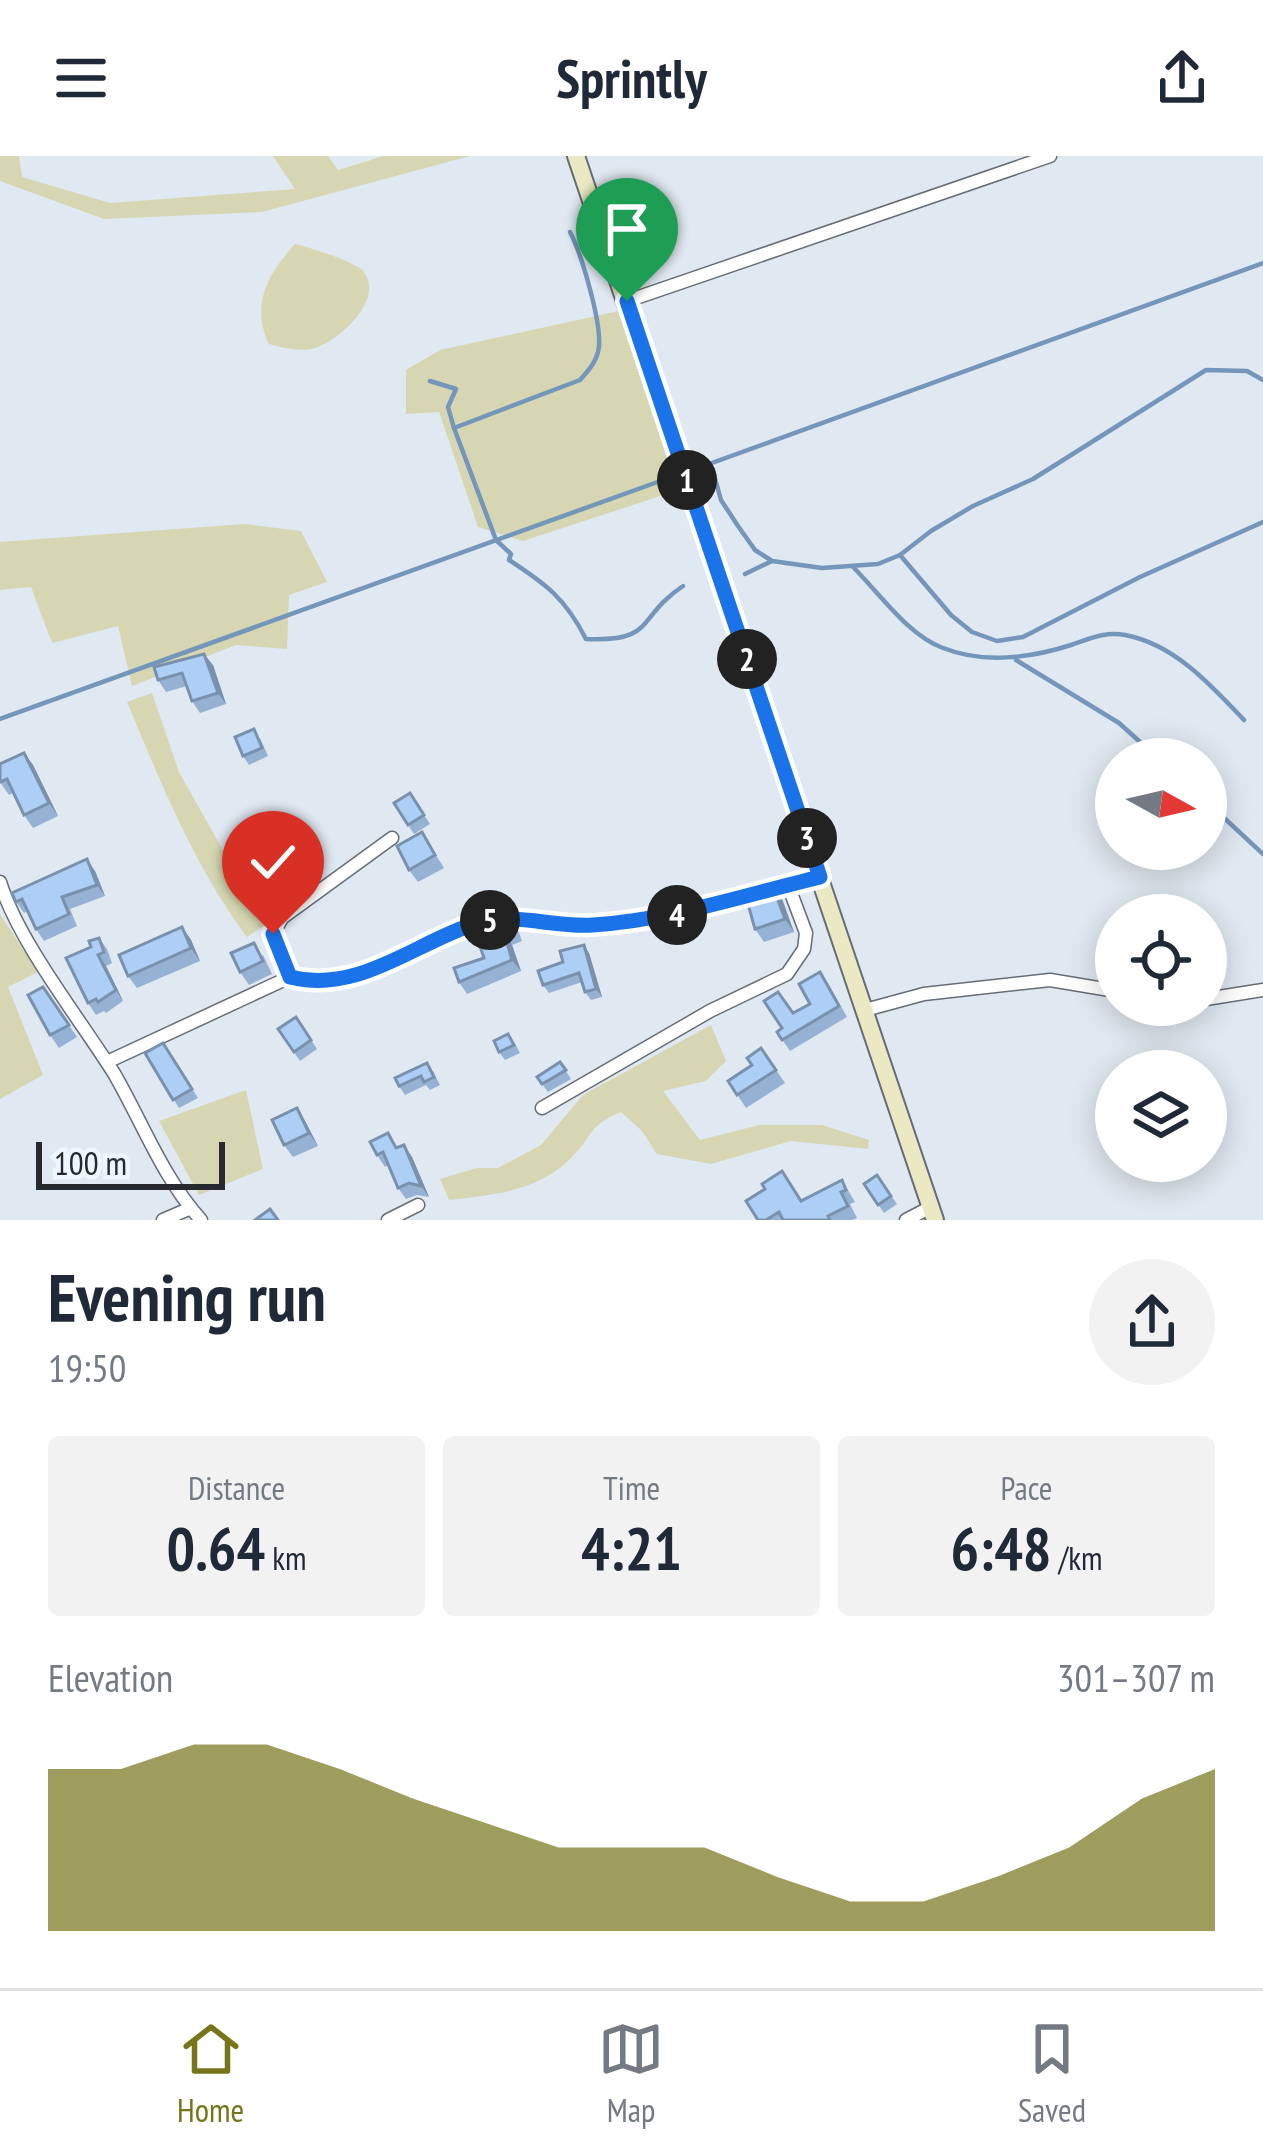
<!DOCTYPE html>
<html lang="en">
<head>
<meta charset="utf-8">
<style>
	:root { --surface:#fff; --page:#f2f2f3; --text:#1f2937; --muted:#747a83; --line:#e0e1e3; --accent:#76751a }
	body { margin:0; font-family:"PT Sans Narrow",sans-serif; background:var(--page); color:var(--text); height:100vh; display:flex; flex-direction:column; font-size:45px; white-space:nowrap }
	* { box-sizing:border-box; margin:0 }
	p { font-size:39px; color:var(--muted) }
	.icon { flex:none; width:66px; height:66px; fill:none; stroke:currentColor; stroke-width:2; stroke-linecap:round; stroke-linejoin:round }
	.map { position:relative; height:1064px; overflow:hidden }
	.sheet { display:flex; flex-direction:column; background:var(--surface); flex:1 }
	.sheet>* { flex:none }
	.needle { width:78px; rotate:98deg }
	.controls { position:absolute; left:1095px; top:582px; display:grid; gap:24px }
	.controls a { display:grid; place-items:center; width:132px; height:132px; border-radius:50%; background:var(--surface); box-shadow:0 6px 30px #0003; font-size:60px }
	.scale { position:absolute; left:36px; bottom:30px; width:189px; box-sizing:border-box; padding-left:12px; border:6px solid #26292d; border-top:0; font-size:33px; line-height:42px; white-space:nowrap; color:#26292d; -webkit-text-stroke:9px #edf5ff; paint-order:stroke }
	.pin { position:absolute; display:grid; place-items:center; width:102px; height:102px; color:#fff; margin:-123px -51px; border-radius:50% 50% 50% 0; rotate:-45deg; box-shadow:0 0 12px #0007 }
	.pin .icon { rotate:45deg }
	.km { position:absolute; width:60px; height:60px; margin:-30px; border-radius:50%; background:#222; color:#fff; font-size:33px; line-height:60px; text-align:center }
	.round { display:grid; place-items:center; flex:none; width:126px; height:126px; border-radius:63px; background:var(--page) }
	.overview { display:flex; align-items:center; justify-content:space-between; height:204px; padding:0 48px }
	h1 { font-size:66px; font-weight:700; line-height:90px }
	.figures { display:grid; grid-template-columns:repeat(3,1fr); gap:18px; height:204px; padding:12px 48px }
	.figures div { display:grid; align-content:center; border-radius:12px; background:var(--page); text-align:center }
	.figures b { font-size:60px; font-weight:700 }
	.figures small { font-size:33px; font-weight:400 }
	.figures p { font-size:33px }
	.chart { height:336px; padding:24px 48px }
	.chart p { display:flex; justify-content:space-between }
	.chart svg { width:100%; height:216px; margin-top:12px; fill:var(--accent); opacity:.7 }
	header { display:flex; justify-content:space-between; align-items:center; height:156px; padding:0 48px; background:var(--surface); font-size:54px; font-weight:700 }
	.menu { display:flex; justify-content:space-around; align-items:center; height:168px; border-top:3px solid var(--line); background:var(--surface); font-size:33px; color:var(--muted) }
	.menu a { display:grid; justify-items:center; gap:6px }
	.menu .selected { color:var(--accent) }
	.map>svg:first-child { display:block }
	.green { fill:#d6d7b2 }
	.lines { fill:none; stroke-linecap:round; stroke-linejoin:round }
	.stream { stroke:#7596bb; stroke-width:4.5 }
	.street-casing { stroke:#666d75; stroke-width:15 }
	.secondary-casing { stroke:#666d75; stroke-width:20 }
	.street { stroke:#fff; stroke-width:12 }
	.secondary { stroke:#eae9c4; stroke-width:16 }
	.wall { fill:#95b2d4 }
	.shaded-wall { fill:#7991ac }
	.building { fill:#adcff6; stroke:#7991ac; stroke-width:3 }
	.route-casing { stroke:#fff; stroke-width:24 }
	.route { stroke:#1a73e8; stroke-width:15 }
</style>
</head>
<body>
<header><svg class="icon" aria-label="menu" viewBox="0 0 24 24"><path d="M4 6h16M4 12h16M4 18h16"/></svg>Sprintly<svg class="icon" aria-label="share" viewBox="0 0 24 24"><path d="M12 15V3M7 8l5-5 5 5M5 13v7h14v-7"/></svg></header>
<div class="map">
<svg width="1263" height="1064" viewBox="0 0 1263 1064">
	<rect width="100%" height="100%" fill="#e0e8f1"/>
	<g class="green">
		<polygon points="0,0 19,0 22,21 110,47 295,33 273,0 328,0 338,14 384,0 470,0 262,56 104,63 0,25"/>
		<path d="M295,88c13,3 61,18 68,27 23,27 -23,69 -48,77 -14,4 -32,0 -46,-4 -19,-39 -1,-70 26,-100z"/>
		<polygon points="619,155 682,333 523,385 478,371 439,256 406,258 406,214 440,194"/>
		<polygon points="244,368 301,375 327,426 289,439 287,493 236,489 132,530 118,470 52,487 31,431 0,434 0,386"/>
		<path d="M152,537l27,79 86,153 -18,12c-52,-69 -87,-156 -120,-235z"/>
		<polygon points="0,758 38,816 8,831 43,919 0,943"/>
		<path d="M711,869l15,36 -20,20 -43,10 37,49 59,-15h63l47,15 -1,9 -77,-8 -80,23 -54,-10 -15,-23 -21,-19c-33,14 -27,22 -48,44 -34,36 -78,38 -124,44l-9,-21 37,-11h21l43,-23 42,-50z"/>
		<polygon points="246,934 263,1013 199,1039 159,965"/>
	</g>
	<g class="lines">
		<g class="stream">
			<path d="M430,225l26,8 -8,18 6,21 42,112 15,14 -2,6c38,25 56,38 77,79 71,3 49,-21 97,-53"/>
			<path d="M454,272l126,-48c9,-10 18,-20 19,-34 2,-25 -17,-91 -29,-114"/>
			<polyline points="712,312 721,344 738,370 755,394 772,405 822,412 878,408 900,399 931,375 973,350 1033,323 1206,214 1247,215 1263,224"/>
			<polyline points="687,316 1263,107"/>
			<polyline points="900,399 951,459 972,476 997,485 1023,481 1140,421 1263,366"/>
			<path d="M854,412c26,26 54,67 89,80 40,16 88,10 128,-3 18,-6 34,-14 54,-10 49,9 86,50 119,85"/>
			<polyline points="745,418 772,405"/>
			<polyline points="1016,504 1119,567 1159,603"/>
			<polyline points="0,563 677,319"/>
			<polyline points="1206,645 1263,698"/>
		</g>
		<defs>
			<g id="street">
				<polyline points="627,145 1050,0"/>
				<path d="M392,682l-110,80 -9,16 17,43c68,17 123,-33 184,-53 40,-13 79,4 119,1 78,-5 152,-30 227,-48"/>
				<path d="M0,726c19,61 80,137 115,193 28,49 48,103 86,145"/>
				<polyline points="1206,843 1263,834"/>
				<polyline points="865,854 924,838 1050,824 1116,835"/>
				<polyline points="107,906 290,821"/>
				<polyline points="542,952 710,855 787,818 804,793 806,777 788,729"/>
				<polyline points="163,1064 191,1052"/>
				<polyline points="388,1064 418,1049"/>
				<polyline points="906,1064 931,1051"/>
			</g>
			<polyline id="secondary" points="576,0 935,1064"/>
		</defs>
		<use href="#street" class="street-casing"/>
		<use href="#secondary" class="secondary-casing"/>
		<use href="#street" class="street"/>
		<use href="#secondary" class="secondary"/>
	</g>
	<g class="wall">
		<polygon points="213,509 226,548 200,557 192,545 187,530 166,536 158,524"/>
		<polygon points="260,582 268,600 249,609 243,600"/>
		<polygon points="24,597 33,609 58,660 33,672 24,659 13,637 9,639 0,626"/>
		<polygon points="410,637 430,668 414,678 394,647"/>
		<polygon points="422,676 444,712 418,726 409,714"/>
		<polygon points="95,715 105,740 70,753 77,770 44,785 36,773 28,755 24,757 16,746"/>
		<polygon points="773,731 782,743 794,776 764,786 755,773"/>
		<polygon points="510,762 518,774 522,785 512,789 521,815 467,838 459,826 484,802"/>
		<polygon points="182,771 191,784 200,805 137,832 128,820"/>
		<polygon points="99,782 107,793 112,807 106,810 123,845 106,857 104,855 96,859 88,847 91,791"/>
		<polygon points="589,797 602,841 591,844 585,836 582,826 549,837 543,829"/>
		<polygon points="263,799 272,818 249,829 240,816"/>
		<polygon points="828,827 847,861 790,895 777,876 782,872 793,857 810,848"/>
		<polygon points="43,831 77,881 59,892 50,879"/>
		<polygon points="296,861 317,893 300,905 278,873"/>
		<polygon points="514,886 520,897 505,904 499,896"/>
		<polygon points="163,887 198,942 179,952 145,897"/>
		<polygon points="761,892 785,927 746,952 728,925 752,909"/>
		<polygon points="560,906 571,923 548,936 537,921"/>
		<polygon points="433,915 440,929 430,934 426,929 405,939 399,930"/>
		<polygon points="305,965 318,990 293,1001 284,989"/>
		<polygon points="404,989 412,1001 429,1041 417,1039 406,1043 398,1032 388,1009 385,1011 377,999"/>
		<polygon points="877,1019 897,1048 884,1057 864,1028"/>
		<polygon points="842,1024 855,1046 850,1048 857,1062 852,1064 758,1064"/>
	</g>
	<g class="shaded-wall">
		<polygon points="204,498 213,509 226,548 218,537"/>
		<polygon points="24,597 33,609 58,660 49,647"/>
		<polygon points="87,703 95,715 105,740 97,729"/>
		<polygon points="773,731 782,743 794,776 785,763"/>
		<polygon points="182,771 191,784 200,805 191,792"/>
		<polygon points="504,777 512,789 521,815 512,804"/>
		<polygon points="584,789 589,797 602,841 596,833"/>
		<polygon points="98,799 106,810 123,845 116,834"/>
		<polygon points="297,952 305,965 318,990 309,977"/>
		<polygon points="404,989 412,1001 429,1041 421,1030"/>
	</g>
	<g class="building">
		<polygon points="204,498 218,537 192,545 182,517 158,524 154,511"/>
		<polygon points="254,573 262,592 243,600 235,581"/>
		<polygon points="24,597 49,647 24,659 7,623 0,626 0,608"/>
		<polygon points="410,637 424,659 408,669 394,647"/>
		<polygon points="422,676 435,699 409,714 397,690"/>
		<polygon points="87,703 97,729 62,741 69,758 36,773 22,743 16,746 12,737"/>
		<polygon points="773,731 785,763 755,773 746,741"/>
		<polygon points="510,762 514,774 504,777 512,804 459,826 454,812 484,802 472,767"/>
		<polygon points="182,771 191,792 128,820 119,799"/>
		<polygon points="99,782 104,796 98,799 116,834 98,846 96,843 88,847 66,802 91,791 89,785"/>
		<polygon points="254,787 263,805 240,816 231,797"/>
		<polygon points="584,789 596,833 585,836 579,817 543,829 538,815 563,806 560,795"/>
		<polygon points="820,816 839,850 782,884 777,876 782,872 764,845 778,836 793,857 810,848 799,828"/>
		<polygon points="43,831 69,869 50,879 28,839"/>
		<polygon points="296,861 311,884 294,896 278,873"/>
		<polygon points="508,878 514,889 499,896 494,885"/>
		<polygon points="163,887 192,933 173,944 145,897"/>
		<polygon points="761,892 776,914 737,939 728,925 752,909 747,902"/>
		<polygon points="560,906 566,914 542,928 537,921"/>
		<polygon points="427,907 434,921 424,926 421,920 399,930 395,922"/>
		<polygon points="297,952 309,977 284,989 272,964"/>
		<polygon points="388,977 396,992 404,989 421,1030 409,1027 398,1032 383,996 377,999 370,986"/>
		<polygon points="782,1015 801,1045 842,1024 846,1034 841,1036 848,1050 828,1060 830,1064 783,1064 779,1056 766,1064 758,1064 746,1045 765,1033 762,1028"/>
		<polygon points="877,1019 891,1040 878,1049 864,1028"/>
		<polygon points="270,1053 278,1064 255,1064"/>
	</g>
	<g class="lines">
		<defs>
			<path id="route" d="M273,778l17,43c68,17 123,-33 184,-53 40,-13 79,4 119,1 78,-5 152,-30 227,-48l-193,-576"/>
		</defs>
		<use href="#route" class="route-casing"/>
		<use href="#route" class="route"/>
	</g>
</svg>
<div class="controls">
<a><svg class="needle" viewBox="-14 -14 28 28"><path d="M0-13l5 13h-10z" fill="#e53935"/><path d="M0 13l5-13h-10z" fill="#747a83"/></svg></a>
<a><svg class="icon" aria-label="locate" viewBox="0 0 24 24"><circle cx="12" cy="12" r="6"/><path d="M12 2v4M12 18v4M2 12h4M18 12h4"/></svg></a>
<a><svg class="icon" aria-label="layers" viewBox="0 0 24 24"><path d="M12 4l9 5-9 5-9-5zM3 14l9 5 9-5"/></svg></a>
</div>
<div class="scale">100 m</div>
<div class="pin" style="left:627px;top:145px;background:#1e9e55"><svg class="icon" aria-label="arrive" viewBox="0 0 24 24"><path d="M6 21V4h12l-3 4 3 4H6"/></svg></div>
<div class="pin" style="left:273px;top:778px;background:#d93025"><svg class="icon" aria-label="check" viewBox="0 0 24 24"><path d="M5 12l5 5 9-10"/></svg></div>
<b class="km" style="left:687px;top:324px">1</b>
<b class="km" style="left:747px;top:503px">2</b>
<b class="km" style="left:807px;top:682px">3</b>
<b class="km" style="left:677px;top:759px">4</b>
<b class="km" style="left:490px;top:764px">5</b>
</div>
<section class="sheet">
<div class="overview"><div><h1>Evening run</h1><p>19:50</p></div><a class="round"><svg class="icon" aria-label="share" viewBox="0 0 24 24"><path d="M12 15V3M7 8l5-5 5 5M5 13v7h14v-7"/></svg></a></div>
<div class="figures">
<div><p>Distance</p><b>0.64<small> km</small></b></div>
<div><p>Time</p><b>4:21</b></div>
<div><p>Pace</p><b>6:48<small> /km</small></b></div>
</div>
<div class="chart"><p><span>Elevation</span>301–307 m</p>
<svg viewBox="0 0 160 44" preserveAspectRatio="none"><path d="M0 44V11L10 11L20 6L30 6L40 11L50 17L60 22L70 27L80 27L90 27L100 33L110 38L120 38L130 33L140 27L150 17L160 11V44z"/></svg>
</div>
</section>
<nav class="menu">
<a class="selected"><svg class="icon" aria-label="home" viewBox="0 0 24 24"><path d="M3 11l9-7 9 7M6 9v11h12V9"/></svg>Home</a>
<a><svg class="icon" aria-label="map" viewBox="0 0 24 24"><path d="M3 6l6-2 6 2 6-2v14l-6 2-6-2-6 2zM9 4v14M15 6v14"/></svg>Map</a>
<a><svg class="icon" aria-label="saved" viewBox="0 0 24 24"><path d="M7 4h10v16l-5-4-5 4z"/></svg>Saved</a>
</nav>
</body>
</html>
